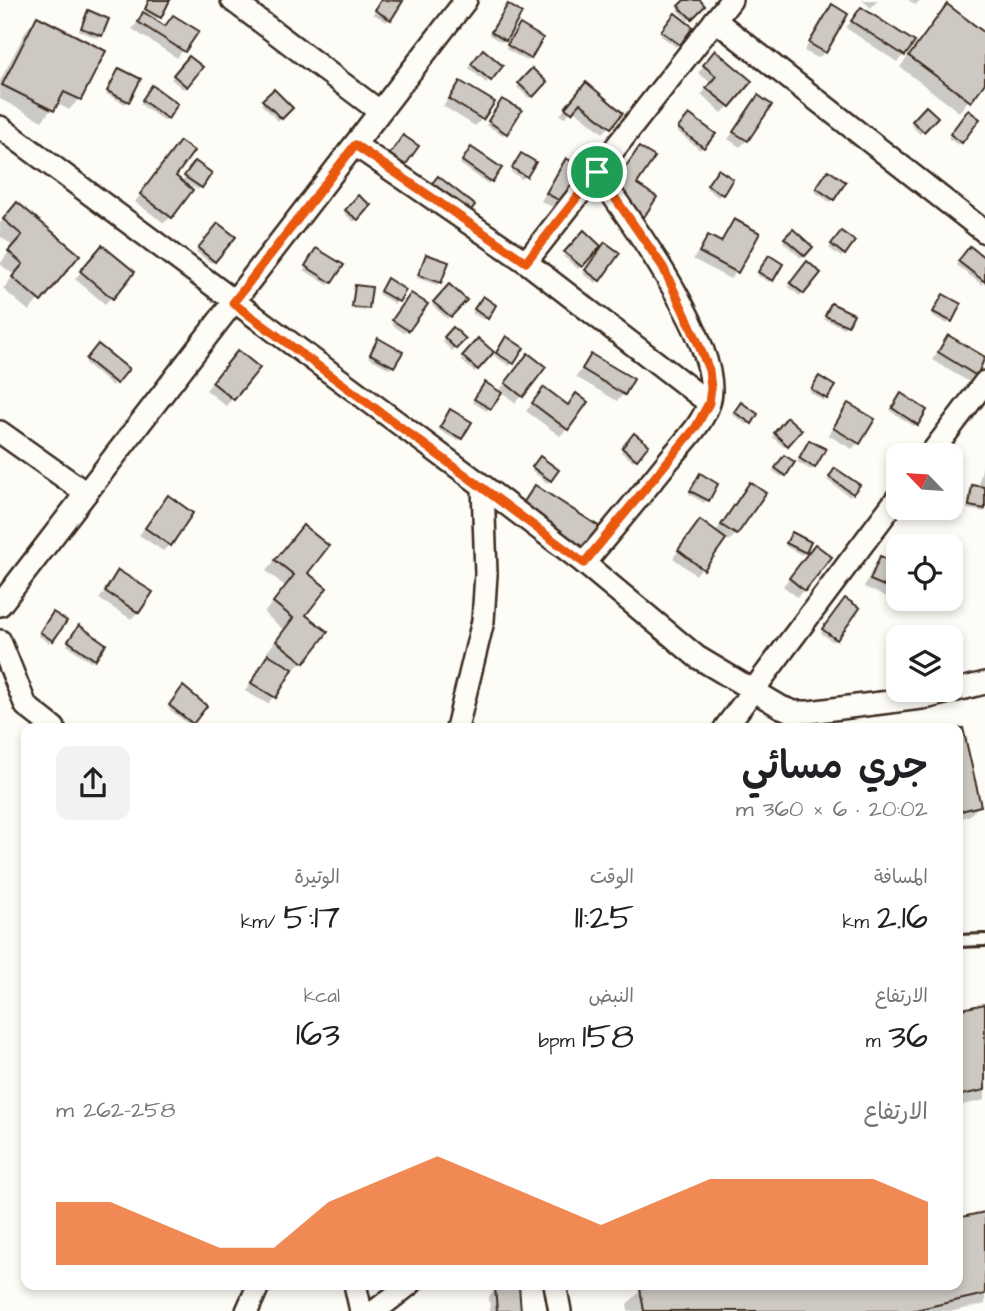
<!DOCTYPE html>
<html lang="ar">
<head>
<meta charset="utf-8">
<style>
	:root { --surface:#fff; --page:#f2f2f2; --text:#202124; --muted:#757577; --accent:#ea580c }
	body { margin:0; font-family:"Architects Daughter","Playpen Sans Arabic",sans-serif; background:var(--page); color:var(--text); direction:rtl; height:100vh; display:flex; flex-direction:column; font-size:26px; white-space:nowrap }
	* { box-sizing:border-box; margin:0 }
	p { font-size:23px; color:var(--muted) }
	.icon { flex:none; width:38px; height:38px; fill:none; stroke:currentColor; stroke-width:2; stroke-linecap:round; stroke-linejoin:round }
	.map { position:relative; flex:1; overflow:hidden; direction:ltr }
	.sheet { position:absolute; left:21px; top:723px; width:942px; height:567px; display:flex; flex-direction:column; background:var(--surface); border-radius:14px; box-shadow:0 4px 10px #0003; direction:rtl }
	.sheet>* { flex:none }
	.needle { width:46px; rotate:295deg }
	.fabs { position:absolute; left:886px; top:443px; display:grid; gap:14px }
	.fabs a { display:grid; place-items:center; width:77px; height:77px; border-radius:14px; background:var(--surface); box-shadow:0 4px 10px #0003; font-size:35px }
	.pin { position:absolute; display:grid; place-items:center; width:60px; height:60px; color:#fff; margin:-30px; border:4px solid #fff; border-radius:50%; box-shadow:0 2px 7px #0007 }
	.round { display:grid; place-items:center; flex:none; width:74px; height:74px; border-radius:14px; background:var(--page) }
	.head { display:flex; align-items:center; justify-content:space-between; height:119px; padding:0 35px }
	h1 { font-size:38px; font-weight:600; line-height:52px }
	.stats { display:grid; grid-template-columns:repeat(3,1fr); gap:10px; height:119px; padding:7px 35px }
	.stats div { display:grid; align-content:center }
	.stats b { font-size:35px; font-weight:600 }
	.stats small { font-size:19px; font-weight:400 }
	.stats p { font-size:19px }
	.chart { height:196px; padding:14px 35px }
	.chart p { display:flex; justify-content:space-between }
	.chart svg { width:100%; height:126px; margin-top:7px; fill:var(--accent); opacity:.7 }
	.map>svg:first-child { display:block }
	.shadow { fill:#0003 }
	.building { fill:#cdc8c2; stroke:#3b2a1e; stroke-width:2 }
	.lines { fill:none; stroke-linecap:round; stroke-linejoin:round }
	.service-casing { stroke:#3b2a1e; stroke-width:16 }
	.minor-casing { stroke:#3b2a1e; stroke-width:26 }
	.service { stroke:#fdfcf7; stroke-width:10 }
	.minor { stroke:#fdfcf7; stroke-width:21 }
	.route-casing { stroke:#fff; stroke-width:14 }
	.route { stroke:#ea580c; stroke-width:9 }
</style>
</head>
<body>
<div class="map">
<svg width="985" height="1311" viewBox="0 0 985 1311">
	<rect width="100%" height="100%" fill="#fdfcf7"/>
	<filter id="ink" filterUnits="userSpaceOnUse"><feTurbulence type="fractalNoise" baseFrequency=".0143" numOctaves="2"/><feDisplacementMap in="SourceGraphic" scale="14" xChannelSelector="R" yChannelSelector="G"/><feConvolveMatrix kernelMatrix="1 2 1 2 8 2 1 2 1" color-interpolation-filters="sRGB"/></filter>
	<g filter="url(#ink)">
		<g class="shadow">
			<polygon points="149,0 168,0 155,22 164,28 173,17 196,32 177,58 132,29 145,13"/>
			<polygon points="382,0 400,2 387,22 373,14"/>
			<polygon points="686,0 697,0 703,6 688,21 677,10"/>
			<polygon points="862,0 878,0 871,8"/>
			<polygon points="908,0 920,0 916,5"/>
			<polygon points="832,6 825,52 818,58 804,51"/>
			<polygon points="947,7 985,35 985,80 959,112 900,67"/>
			<polygon points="506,9 504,40 501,42 489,35"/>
			<polygon points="861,9 904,55 897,62 846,28"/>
			<polygon points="89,12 107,20 97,38 79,31"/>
			<polygon points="37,18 103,52 79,99 69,110 56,103 42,121 0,99 0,81 27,29"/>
			<polygon points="672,18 691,27 676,47 660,35"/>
			<polygon points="517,29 530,58 527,61 506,49"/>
			<polygon points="483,51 501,66 486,83 469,68"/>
			<polygon points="715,53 729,106 722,113 701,95 711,83 698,73"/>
			<polygon points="186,61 186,86 183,89 171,79"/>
			<polygon points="532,71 544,82 529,98 517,87"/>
			<polygon points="117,73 128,101 125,104 106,94"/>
			<polygon points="460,83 482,119 475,126 443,106"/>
			<polygon points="149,91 167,118 164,121 140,104"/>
			<polygon points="274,91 290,108 278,121 261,104"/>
			<polygon points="580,91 609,127 603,133 573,109 564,118 560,115"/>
			<polygon points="758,98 747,140 740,147 728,139"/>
			<polygon points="500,104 506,132 503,135 486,125"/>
			<polygon points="926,109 935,117 920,134 911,125"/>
			<polygon points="965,115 977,120 958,145 948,138"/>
			<polygon points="686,119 713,135 700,150 677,131"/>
			<polygon points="173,150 171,217 164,223 135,202"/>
			<polygon points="469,152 491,181 488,184 460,164"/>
			<polygon points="519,158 525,176 522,179 511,172"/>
			<polygon points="566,160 581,168 556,209 541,201"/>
			<polygon points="192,166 201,187 198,190 183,180"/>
			<polygon points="715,174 721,194 718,197 706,188"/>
			<polygon points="826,175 833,199 830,202 815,192"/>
			<polygon points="358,197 368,206 354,222 344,213"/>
			<polygon points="7,215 77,255 29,311 3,289 14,275 0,264 13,246 0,236 0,223"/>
			<polygon points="735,221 737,272 730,279 693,259 709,237 719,243"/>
			<polygon points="215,228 214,261 211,263 196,252"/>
			<polygon points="793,231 810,247 801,258 783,242"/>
			<polygon points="584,233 599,246 578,269 563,256"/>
			<polygon points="838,236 844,254 841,257 829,248"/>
			<polygon points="602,247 618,253 596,283 583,274"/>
			<polygon points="967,251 985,260 982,285 957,265"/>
			<polygon points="96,254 133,273 105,304 75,279"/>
			<polygon points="314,254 331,282 328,285 304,270"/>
			<polygon points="426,256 440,282 437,285 417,278"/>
			<polygon points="766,260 772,280 769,282 757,275"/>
			<polygon points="804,267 818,273 800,296 788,287"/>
			<polygon points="385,283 404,291 395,304 378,294"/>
			<polygon points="449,286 465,300 447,319 432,305"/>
			<polygon points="356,287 367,308 364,311 350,309"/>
			<polygon points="409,298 425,304 404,333 391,324"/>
			<polygon points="940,299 950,321 947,324 931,315"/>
			<polygon points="480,301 486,318 484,320 472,313"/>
			<polygon points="831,306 846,325 844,328 824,319"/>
			<polygon points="453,329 464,339 452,351 442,341"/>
			<polygon points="948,337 985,359 969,382 932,360"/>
			<polygon points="478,340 492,353 474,372 461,360"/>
			<polygon points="503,342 512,363 510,366 494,356"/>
			<polygon points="376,343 393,366 390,369 368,357"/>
			<polygon points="99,347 126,369 112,386 85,363"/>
			<polygon points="528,355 544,368 515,403 501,391 487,411 472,402 482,387 498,392"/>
			<polygon points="591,356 624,394 617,401 576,377"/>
			<polygon points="231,359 257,368 226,406 206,390"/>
			<polygon points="817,381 825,398 823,401 810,392"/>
			<polygon points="544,389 567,406 576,395 567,429 560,436 526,411"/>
			<polygon points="899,399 917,423 914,426 890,411"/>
			<polygon points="849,405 858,443 852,449 828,435"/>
			<polygon points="739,407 750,422 747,425 733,415"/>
			<polygon points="448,414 470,423 458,441 439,430"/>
			<polygon points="787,420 800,431 784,447 772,437"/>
			<polygon points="632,439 636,459 633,461 621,452"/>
			<polygon points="809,442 814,467 811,470 797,462"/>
			<polygon points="984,459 985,485 981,488 985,489 985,512 967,509 970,490 978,487"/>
			<polygon points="781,460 785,474 782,477 773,471"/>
			<polygon points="537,461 550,480 547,483 531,470"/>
			<polygon points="833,473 852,493 849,496 827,480"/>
			<polygon points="698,479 707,500 704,503 689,494"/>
			<polygon points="744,491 736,534 729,541 725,538 696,575 673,558 694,529 715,533"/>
			<polygon points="168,497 169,545 163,551 139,535"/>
			<polygon points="303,527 306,573 302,661 292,672 290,670 268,704 245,691 270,654 267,652 284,630 264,613 285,586 266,571"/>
			<polygon points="789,537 805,552 802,555 785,546"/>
			<polygon points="809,553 804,590 797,597 783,586"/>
			<polygon points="880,558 898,566 896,601 864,587 874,565"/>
			<polygon points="119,572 138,612 131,619 99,599"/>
			<polygon points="842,603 835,639 833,642 821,633"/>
			<polygon points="51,617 65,621 49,643 38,635"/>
			<polygon points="77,630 94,659 91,662 67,645"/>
			<polygon points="181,692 191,723 189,725 168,708"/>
			<polygon points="957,731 979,806 969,816 957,819"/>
			<polygon points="985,1006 985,1100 957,1106 957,1012"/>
			<polygon points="985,1214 985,1304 954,1311 628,1311 627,1304 641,1291 957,1284"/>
			<polygon points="496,1289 519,1311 490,1311 489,1296"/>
		</g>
		<g class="building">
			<polygon points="149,0 170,0 161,18 145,9"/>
			<polygon points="381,0 403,1 391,20 375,10"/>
			<polygon points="684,0 700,0 705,6 692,19 678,6"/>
			<polygon points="508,4 522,13 506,41 491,32"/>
			<polygon points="832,4 848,14 826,53 809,43"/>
			<polygon points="947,4 985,33 985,83 971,102 909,56"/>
			<polygon points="861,7 915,42 905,56 851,21"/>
			<polygon points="88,10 109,19 102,36 81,28"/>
			<polygon points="143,12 165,26 173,15 199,31 185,52 138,22"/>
			<polygon points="675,13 693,27 680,45 661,31"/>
			<polygon points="37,16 106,51 81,100 64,92 54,111 2,85"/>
			<polygon points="520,24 543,38 531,59 507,45"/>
			<polygon points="483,49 503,66 491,81 471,64"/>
			<polygon points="715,50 752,81 730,107 706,88 716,76 703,65"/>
			<polygon points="189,56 203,67 187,87 173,75"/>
			<polygon points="119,68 141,79 129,102 107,91"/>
			<polygon points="532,68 547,82 533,97 518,83"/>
			<polygon points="460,81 495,102 483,120 449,99"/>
			<polygon points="586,82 623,113 611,128 580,103 572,113 565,108"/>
			<polygon points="152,85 178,104 168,119 142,100"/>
			<polygon points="274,89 293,108 282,119 262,100"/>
			<polygon points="758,95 772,105 748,141 733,132"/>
			<polygon points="502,99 522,110 507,134 488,121"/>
			<polygon points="926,106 938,117 924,132 912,121"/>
			<polygon points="968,110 980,119 962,143 950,134"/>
			<polygon points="689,114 716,134 704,148 678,128"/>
			<polygon points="403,135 419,146 404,167 388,157"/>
			<polygon points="180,141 194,151 176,176 193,190 172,218 140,194"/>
			<polygon points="471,147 502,168 492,182 462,161"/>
			<polygon points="639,147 655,157 637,184 657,197 644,217 608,193"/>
			<polygon points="521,153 536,162 527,177 512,168"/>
			<polygon points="566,158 583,168 564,203 546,193"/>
			<polygon points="195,161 212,173 202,188 184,176"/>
			<polygon points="718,169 733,179 723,195 707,185"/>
			<polygon points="828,170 846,182 834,200 816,188"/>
			<polygon points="438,176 475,205 463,220 426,191"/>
			<polygon points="358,195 371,205 358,220 345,210"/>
			<polygon points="17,202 80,255 41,302 12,277 23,264 8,251 22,235 3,219"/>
			<polygon points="734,219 760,233 738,273 699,252 708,235 721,242"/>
			<polygon points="218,223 236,237 215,262 198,248"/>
			<polygon points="793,229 813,247 805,256 784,238"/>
			<polygon points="584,230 601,246 582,267 564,252"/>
			<polygon points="841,231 855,241 845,255 831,244"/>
			<polygon points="605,242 620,253 600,281 585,270"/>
			<polygon points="102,245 135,272 113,299 80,271"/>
			<polygon points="970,246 985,258 985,282 958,261"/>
			<polygon points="316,248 344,265 332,283 305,266"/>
			<polygon points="426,254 449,262 441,283 418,275"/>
			<polygon points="769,255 783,264 773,281 758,272"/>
			<polygon points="807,261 821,273 804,294 790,283"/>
			<polygon points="387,278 406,290 399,302 380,291"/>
			<polygon points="449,284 467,300 451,317 433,302"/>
			<polygon points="355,285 372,287 369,309 352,307"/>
			<polygon points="411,293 428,304 409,331 392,320"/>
			<polygon points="943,294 961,304 952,322 933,312"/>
			<polygon points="483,296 496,305 488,319 474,309"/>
			<polygon points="831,303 854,314 848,326 825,316"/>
			<polygon points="453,327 466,339 456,349 444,337"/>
			<polygon points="948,335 985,357 977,376 938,352"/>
			<polygon points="506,336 524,348 514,364 496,353"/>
			<polygon points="378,338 403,352 394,367 370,354"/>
			<polygon points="478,338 494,352 478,370 462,356"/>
			<polygon points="98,344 129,369 117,384 86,359"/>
			<polygon points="238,350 260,368 234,400 212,382"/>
			<polygon points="528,353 546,367 523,397 505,383"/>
			<polygon points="591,354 634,379 625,395 582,369"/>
			<polygon points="819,376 835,386 827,399 811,389"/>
			<polygon points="485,382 502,393 491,409 474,399"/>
			<polygon points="544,387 568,405 576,393 588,402 568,430 532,403"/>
			<polygon points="901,393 927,410 918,425 892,408"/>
			<polygon points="741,402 758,414 752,424 734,412"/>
			<polygon points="848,403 875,419 860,444 833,428"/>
			<polygon points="450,409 472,422 462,439 440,427"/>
			<polygon points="787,417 802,430 788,446 774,433"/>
			<polygon points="634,433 649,445 637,460 622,448"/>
			<polygon points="809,440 826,449 815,468 799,458"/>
			<polygon points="784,455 795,462 786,476 775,468"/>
			<polygon points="540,456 559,470 551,481 532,467"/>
			<polygon points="835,468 860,485 853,494 829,477"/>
			<polygon points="700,473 718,484 709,501 690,491"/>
			<polygon points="750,482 766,493 737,535 721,525"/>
			<polygon points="535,485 600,527 582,556 516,514"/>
			<polygon points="972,485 985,487 985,509 969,506"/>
			<polygon points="168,495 193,513 171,546 145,528"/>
			<polygon points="700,520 726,539 704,570 678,550"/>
			<polygon points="303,525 329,546 308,573 327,588 306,615 328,632 304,663 276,641 293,618 273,602 294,575 275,560"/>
			<polygon points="792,532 811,542 806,553 786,543"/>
			<polygon points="815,544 832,557 805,591 789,578"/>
			<polygon points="880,556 898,564 898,592 870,580"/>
			<polygon points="118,570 153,592 139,613 105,591"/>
			<polygon points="845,598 860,608 837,640 822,629"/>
			<polygon points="53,612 67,621 53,641 40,632"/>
			<polygon points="79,625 106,644 95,660 68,641"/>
			<polygon points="268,654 293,669 276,698 251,683"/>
			<polygon points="183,686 207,706 193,724 169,705"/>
			<polygon points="963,728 981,806 957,812 957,729"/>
			<polygon points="985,1004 985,1090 957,1096 957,1010"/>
			<polygon points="985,1212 985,1294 911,1311 644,1311 640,1289 660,1284 957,1284 957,1218"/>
			<polygon points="519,1286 521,1311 497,1311 495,1287"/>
		</g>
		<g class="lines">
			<defs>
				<polyline id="service" points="957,941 985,940"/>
				<g id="minor">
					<polyline points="232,0 379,111"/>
					<polyline points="715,20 985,232"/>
					<polyline points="0,127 483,486 584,563 697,657 781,707 794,712 809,712 929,697 985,683"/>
					<polyline points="355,145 526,262 709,403"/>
					<polyline points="526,262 731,0"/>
					<polyline points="0,432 86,493"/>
					<polyline points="930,455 985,382"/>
					<path d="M584,563c29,-34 57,-68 85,-103 14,-17 33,-35 40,-57 18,-52 -82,-188 -113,-231"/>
					<polyline points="0,605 466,0"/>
					<polyline points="0,641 26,706 54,728"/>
					<polyline points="457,728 483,621 486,574 483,486"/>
					<polyline points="725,728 898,497"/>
					<polyline points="355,1284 361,1311"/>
					<polyline points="555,1284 560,1311"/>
					<polyline points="247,1311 259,1284"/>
					<polyline points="375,1311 410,1284"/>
				</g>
			</defs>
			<use href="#service" class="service-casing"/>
			<use href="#minor" class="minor-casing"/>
			<use href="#service" class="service"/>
			<use href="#minor" class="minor"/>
		</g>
	</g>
	<g class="lines" filter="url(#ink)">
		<defs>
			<polygon id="route" points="355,145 526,262 597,172 663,267 696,338 709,370 711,388 709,403 696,427 584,563 233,303"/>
		</defs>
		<use href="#route" class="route-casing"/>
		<use href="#route" class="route"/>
	</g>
</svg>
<div class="fabs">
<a><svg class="needle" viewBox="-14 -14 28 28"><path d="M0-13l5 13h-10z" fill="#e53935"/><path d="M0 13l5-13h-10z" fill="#757577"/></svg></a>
<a><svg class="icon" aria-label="locate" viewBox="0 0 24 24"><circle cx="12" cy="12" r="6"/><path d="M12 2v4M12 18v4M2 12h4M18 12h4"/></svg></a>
<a><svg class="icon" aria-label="layers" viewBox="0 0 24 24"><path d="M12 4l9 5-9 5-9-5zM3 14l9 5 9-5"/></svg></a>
</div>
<div class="pin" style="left:597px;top:172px;background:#1e9e55"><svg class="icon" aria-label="arrive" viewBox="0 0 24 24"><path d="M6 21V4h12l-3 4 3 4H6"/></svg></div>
<section class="sheet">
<div class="head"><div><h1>جري مسائي</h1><p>20:02 · 6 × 360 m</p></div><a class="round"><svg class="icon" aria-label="share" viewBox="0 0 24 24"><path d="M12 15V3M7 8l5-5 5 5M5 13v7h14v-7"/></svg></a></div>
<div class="stats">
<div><p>المسافة</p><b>2.16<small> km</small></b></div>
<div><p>الوقت</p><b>11:25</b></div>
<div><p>الوتيرة</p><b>5:17<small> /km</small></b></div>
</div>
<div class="stats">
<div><p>الارتفاع</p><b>36<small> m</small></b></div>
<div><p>النبض</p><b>158<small> bpm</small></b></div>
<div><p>kcal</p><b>163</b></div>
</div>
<div class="chart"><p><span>الارتفاع</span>258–262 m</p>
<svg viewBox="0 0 160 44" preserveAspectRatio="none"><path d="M0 44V22L10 22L20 30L30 38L40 38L50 22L60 14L70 6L80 14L90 22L100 30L110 22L120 14L130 14L140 14L150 14L160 22V44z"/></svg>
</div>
</section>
</div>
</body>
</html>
